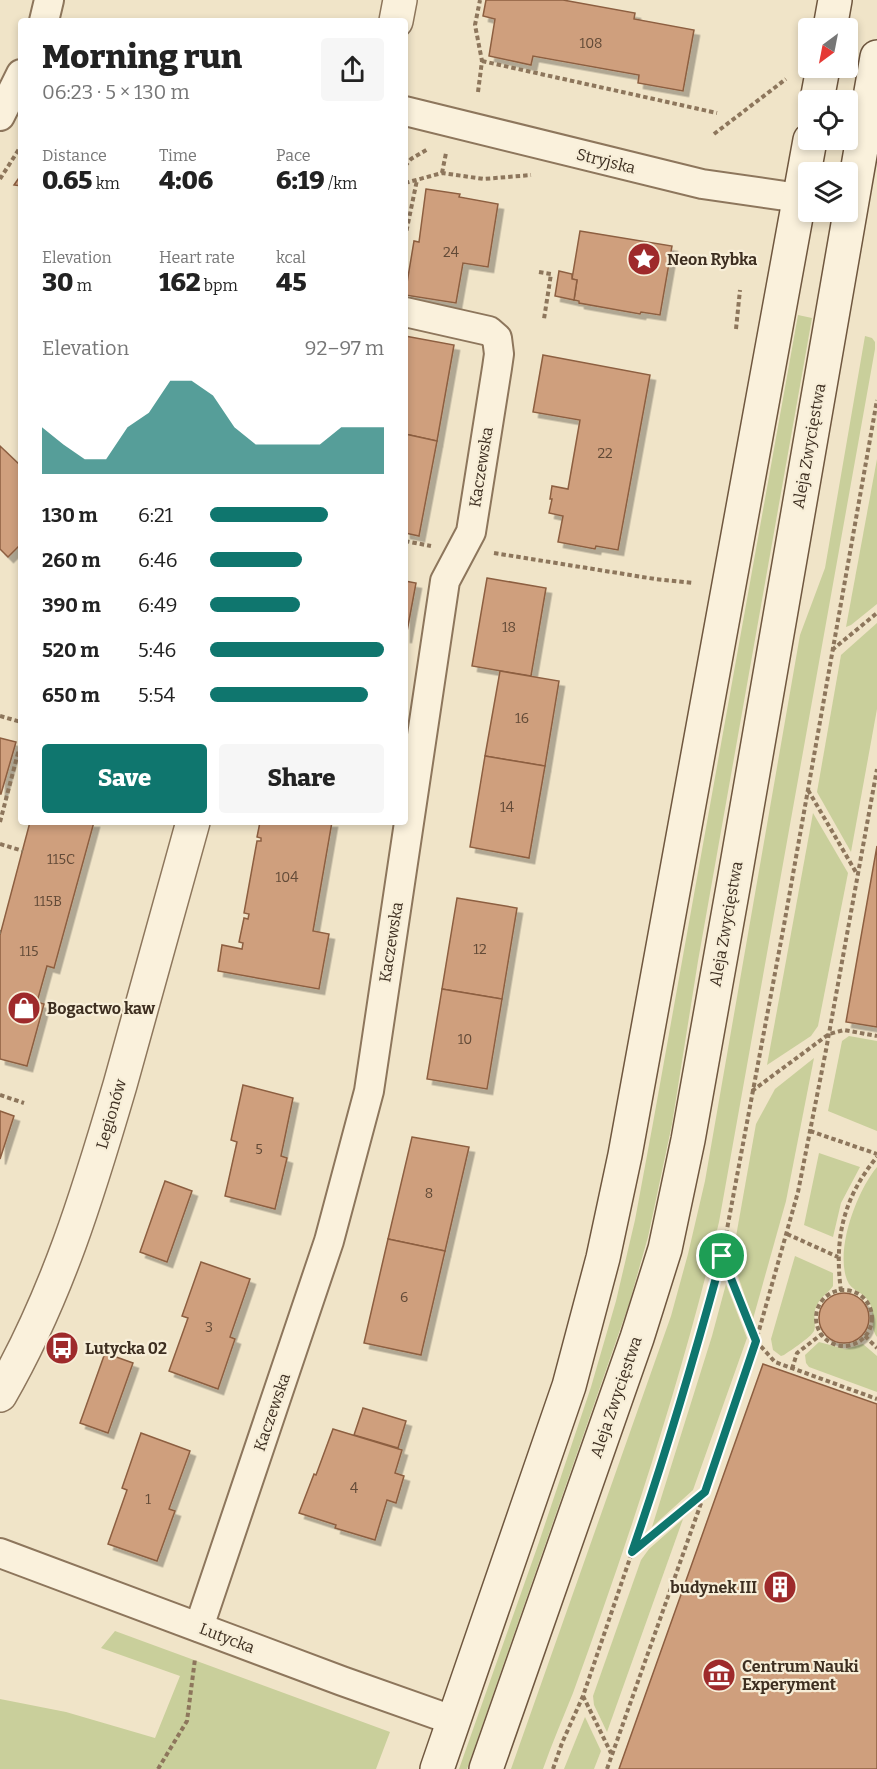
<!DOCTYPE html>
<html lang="en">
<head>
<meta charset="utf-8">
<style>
	:root { --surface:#fff; --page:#f6f6f6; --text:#222; --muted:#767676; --accent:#0f766e }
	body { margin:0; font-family:Bitter,serif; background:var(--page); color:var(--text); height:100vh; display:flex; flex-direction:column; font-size:22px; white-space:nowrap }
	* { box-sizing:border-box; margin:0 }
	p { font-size:20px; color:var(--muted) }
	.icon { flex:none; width:33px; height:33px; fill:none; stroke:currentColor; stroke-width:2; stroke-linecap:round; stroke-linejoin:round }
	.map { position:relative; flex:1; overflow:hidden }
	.details { position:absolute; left:18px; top:18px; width:390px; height:807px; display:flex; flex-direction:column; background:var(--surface); border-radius:6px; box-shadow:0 3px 9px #0003 }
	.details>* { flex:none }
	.needle { width:39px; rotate:212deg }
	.controls { position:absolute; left:798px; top:18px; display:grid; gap:12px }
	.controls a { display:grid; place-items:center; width:60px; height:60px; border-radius:6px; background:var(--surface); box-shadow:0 3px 9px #0003; font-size:30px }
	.pin { position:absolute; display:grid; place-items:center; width:51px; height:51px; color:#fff; margin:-26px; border:3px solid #fff; border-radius:50%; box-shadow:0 2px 6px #0007 }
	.round { display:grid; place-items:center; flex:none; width:63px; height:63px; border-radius:6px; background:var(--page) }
	.overview { display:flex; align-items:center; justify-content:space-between; height:102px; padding:0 24px }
	h1 { font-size:33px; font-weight:800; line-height:45px }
	.figures { display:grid; grid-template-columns:repeat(3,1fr); gap:9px; height:102px; padding:6px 24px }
	.figures div { display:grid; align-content:center }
	.figures b { font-size:26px; font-weight:800 }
	.figures small { font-size:16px; font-weight:400 }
	.figures p { font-size:16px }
	.chart { height:168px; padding:12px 24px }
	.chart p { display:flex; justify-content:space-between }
	.chart svg { width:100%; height:108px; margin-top:6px; fill:var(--accent); opacity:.7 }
	.cta { display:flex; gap:12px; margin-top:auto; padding:12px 24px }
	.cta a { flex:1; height:69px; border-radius:6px; background:var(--accent); color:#fff; font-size:24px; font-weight:800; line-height:69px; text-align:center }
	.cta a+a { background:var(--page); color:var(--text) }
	ul { padding:0 24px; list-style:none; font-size:20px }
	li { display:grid; grid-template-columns:96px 72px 1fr; align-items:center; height:45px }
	li i { height:15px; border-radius:8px; background:var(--accent) }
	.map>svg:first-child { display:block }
	.green { fill:#c9cf9b }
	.building { fill:#cf9f7d; stroke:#8d5f41; stroke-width:1.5; filter:url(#shadow) }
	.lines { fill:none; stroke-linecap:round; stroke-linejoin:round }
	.minor-casing { stroke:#8d765c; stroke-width:32 }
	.tertiary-casing { stroke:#8d765c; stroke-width:36 }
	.secondary-casing { stroke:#6f573f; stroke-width:36 }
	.path { stroke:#8d765c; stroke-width:4; stroke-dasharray:4.5 3; stroke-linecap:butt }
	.minor { stroke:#faf1dc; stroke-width:28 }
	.tertiary { stroke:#faf1dc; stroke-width:33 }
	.secondary { stroke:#faf1dc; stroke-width:33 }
	.route-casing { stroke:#fff; stroke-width:12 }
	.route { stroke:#0f766e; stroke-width:8 }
	.labels { text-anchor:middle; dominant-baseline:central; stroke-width:4.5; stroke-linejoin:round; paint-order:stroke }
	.number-label { font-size:14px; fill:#624a37 }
	.street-label { font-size:16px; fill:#3d2e20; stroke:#f7eed8 }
	.poi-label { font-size:16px; font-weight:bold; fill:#3d2e20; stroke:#f7eed8; text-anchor:start }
</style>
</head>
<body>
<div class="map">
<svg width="877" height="1769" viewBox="0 0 877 1769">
	<defs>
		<filter id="shadow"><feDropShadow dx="5.5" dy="5.5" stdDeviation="0" flood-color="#0004"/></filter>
	</defs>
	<rect width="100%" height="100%" fill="#f0e4c8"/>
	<g class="green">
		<polygon points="798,315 812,318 698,961 672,1124 648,1237 629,1304 467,1769 459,1769 538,1545 591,1387 616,1301 635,1220 653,1123"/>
		<path d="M865,336l7,2 3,4v7l-156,873c-38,160 -90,317 -146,471 -10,25 -21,50 -30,76h-32l160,-453 17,-62 17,-73 95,-546 25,-67z"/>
		<polygon points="877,459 877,604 851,625 846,627"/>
		<polygon points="877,623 877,709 851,852 817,792 841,655"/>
		<polygon points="813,813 848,873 818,1026 811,1036 767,1065"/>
		<polygon points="849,1036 877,1041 877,1131 828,1111 842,1041"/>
		<polygon points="814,1058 786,1201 753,1319 732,1259 756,1124 775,1089"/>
		<polygon points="819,1153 860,1167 841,1203 833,1237 804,1225"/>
		<path d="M877,1167v170c-8,-10 -1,-23 -8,-35 -5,-10 -18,-11 -22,-22 -12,-31 10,-89 30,-113z"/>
		<path d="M795,1256l38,17v13c-4,6 -11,10 -15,17 -7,11 -1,21 -4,28 -4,7 -23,19 -30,24l-3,1 -8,-6 -2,-11z"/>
		<polygon points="726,1284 747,1338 693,1490 652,1527 712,1336"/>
		<polygon points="819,1342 845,1349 863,1344 877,1356 877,1392 809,1367 806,1363 805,1355"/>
		<polygon points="683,1519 607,1732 594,1705 593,1696 641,1560 649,1549"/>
		<polygon points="115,1631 390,1732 376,1769 0,1769 0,1699 66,1712 155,1738 180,1676 101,1648"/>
		<polygon points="585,1717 601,1751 594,1769 564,1769"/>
	</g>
	<g class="building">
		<polygon points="486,0 563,0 635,13 634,19 694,30 683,91 638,83 639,75 533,56 531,65 489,56 495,19 483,16"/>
		<polygon points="21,175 21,186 14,185"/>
		<polygon points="426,189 460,194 459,197 498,204 488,267 463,263 456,303 405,295 414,241 419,242"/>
		<polygon points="580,231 672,246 660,315 641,312 640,314 579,303 579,301 574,300 577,280 572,279"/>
		<polygon points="559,271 572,274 572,279 577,280 574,300 555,296"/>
		<polygon points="405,336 454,345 437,441 405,434"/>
		<polygon points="543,355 650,375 618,550 596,546 595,549 558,542 563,516 549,513 552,499 550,499 552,486 568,489 580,420 533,412"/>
		<polygon points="405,434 437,441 419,536 405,533"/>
		<polygon points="0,446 21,466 21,544 8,557 0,549"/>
		<polygon points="487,578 546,588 531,676 472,666"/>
		<polygon points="405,581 416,583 406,637 405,637"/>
		<polygon points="500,671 559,681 545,766 485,756"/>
		<polygon points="0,738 16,742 1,794 0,794"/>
		<polygon points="485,756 545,766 529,858 470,847"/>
		<polygon points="30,822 94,822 54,968 47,966 37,1002 44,1004 27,1066 0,1059 0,935"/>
		<polygon points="260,822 332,822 313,931 329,934 319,989 218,971 222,945 242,949 243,943 239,942 244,918 248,919 249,914 244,913 257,841 261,841 261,838 257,837"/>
		<polygon points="877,846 877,1027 846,1022"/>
		<polygon points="457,898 517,908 502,999 442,989"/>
		<polygon points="442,989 502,999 487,1089 427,1079"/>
		<polygon points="243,1085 293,1098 281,1156 287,1158 275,1209 225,1196 237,1142 231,1140"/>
		<polygon points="0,1111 14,1116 0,1159"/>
		<polygon points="412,1137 469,1147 445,1251 388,1239"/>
		<polygon points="165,1181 192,1191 167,1262 140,1252"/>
		<polygon points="388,1239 445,1251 421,1355 364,1343"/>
		<polygon points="201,1262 250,1279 230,1337 235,1339 218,1389 169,1371 188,1318 182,1316"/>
		<circle cx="844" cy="1318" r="25"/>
		<polygon points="105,1353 133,1363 108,1433 80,1423"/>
		<polygon points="763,1364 877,1404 877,1769 619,1769"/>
		<polygon points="363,1408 406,1421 398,1448 354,1435"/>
		<polygon points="333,1429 402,1450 395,1473 404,1476 396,1503 387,1500 375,1540 335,1528 336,1525 299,1513 314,1474 316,1475"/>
		<polygon points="141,1433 190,1451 169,1509 175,1511 157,1561 108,1544 127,1490 122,1488"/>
	</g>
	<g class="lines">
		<defs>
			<g id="minor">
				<polyline points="44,21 49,0"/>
				<polyline points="405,111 702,184 799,198"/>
				<polyline points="0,116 21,74"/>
				<polyline points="0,1553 342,1681 455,1721"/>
				<polyline points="199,1627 329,1241 369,1091 445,581 471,532 497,368 499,354 497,338 489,331 405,312"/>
			</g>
			<g id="tertiary">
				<polyline points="396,21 400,0"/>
				<path d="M0,1395c57,-99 88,-201 120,-310 25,-87 49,-175 73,-263"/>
			</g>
			<g id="secondary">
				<polyline points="830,28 835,0"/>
				<polyline points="817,100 823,68"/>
				<polyline points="437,1769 569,1386 603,1258 625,1155 810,140"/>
				<polyline points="486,1769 637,1338 665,1249 688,1140 734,882 877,57"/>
			</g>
		</defs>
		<use href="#minor" class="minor-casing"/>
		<use href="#tertiary" class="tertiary-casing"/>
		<use href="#secondary" class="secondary-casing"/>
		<g class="path">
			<polyline points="482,61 717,113"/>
			<polyline points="478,92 482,61 475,25 480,0"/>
			<polyline points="714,134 786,79"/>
			<polyline points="405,166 411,159 428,149"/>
			<polyline points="442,173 446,153"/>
			<polyline points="0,179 21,146"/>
			<polyline points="405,183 442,173 484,179 531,175"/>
			<polyline points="405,238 417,180"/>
			<polyline points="539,272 551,274 544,319"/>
			<polyline points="736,329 740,290"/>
			<polyline points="405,541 431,546"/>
			<polyline points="494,553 655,579 693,583"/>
			<polyline points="832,650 877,613"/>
			<polyline points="0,716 21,722"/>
			<polyline points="808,790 857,874"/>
			<polyline points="0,822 18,753 21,750"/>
			<polyline points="0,844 23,851"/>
			<polyline points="0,932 1,932"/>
			<polyline points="752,1091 829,1034 844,1030 877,1036"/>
			<polyline points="0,1095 24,1103"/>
			<polyline points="810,1131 877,1154"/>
			<polyline points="787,1234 838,1257"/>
			<polyline points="723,1257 756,1341 775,1362 877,1399"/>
			<circle cx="844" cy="1318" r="28"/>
			<path d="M841,1291c-7,-52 2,-93 36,-134"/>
			<polyline points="865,1336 877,1348"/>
			<polyline points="792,1369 797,1353 822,1334"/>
			<polyline points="634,1550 704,1492"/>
			<polyline points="583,1696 611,1753"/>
			<polyline points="158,1769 187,1721 195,1659"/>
			<polyline points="553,1769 562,1743 583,1696 659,1473 695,1356 722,1256 784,925 877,400"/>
			<polyline points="607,1769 705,1492 756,1341 798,1192 826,1050 877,769"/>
		</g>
		<use href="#minor" class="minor"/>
		<use href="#tertiary" class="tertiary"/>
		<use href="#secondary" class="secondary"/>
	</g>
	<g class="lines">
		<defs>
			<path id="route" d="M722,1256l34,85 -51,151 -73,60c34,-98 63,-197 90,-296z"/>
		</defs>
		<use href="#route" class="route-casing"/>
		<use href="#route" class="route"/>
	</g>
	<defs>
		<symbol id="sight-disc" viewBox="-11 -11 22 22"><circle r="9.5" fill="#9e2a2b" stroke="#f7eed8"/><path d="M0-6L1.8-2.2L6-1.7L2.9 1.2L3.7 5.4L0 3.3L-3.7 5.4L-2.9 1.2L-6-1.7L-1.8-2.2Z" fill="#fff"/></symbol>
		<symbol id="shop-disc" viewBox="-11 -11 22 22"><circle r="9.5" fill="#9e2a2b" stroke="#f7eed8"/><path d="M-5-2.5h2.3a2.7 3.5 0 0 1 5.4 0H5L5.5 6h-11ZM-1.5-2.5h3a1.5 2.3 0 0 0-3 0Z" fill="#fff"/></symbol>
		<symbol id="bus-disc" viewBox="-11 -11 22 22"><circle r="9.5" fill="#9e2a2b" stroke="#f7eed8"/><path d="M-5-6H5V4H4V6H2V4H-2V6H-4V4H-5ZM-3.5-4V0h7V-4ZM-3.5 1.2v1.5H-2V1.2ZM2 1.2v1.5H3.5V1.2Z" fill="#fff"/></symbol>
		<symbol id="building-disc" viewBox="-11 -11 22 22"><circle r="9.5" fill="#9e2a2b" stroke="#f7eed8"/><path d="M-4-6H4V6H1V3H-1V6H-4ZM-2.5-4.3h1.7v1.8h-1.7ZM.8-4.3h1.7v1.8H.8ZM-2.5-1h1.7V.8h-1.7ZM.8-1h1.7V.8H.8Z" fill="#fff"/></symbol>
		<symbol id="museum-disc" viewBox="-11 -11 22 22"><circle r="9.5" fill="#9e2a2b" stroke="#f7eed8"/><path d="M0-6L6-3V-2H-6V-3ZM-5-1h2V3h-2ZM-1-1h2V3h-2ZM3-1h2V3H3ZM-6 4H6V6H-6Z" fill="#fff"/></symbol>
	</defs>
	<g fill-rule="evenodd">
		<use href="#sight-disc" x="625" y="240" width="38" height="38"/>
		<use href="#shop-disc" x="5" y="989" width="38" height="38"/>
		<use href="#bus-disc" x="43" y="1329" width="38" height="38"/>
		<use href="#building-disc" x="761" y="1568" width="38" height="38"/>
		<use href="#museum-disc" x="700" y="1656" width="38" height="38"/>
	</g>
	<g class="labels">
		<g class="number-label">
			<text x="591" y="43">108</text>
			<text x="451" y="252">24</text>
			<text x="605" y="453">22</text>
			<text x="509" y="627">18</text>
			<text x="522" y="718">16</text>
			<text x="507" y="807">14</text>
			<text x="61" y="859">115C</text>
			<text x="287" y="877">104</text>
			<text x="48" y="901">115B</text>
			<text x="480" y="949">12</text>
			<text x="29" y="951">115</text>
			<text x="465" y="1039">10</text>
			<text x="259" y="1149">5</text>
			<text x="429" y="1193">8</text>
			<text x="404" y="1297">6</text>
			<text x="209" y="1327">3</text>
			<text x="354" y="1488">4</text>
			<text x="148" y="1499">1</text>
		</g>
		<g class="street-label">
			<text transform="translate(606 161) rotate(14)">Stryjska</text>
			<text transform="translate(809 446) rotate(-80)">Aleja Zwycięstwa</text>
			<text transform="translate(481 467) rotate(-81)">Kaczewska</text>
			<text transform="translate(726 924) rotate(-80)">Aleja Zwycięstwa</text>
			<text transform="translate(391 942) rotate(-81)">Kaczewska</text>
			<text transform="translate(111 1114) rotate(-74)">Legionów</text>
			<text transform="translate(616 1397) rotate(-71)">Aleja Zwycięstwa</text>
			<text transform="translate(272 1412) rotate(-71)">Kaczewska</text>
			<text transform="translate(227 1638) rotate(21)">Lutycka</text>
		</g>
		<g class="poi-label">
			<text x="667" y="259">Neon Rybka</text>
			<text x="47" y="1008">Bogactwo kaw</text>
			<text x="85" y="1348">Lutycka 02</text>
			<text x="757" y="1587" text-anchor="end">budynek III</text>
			<text x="742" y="1666">Centrum Nauki<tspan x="742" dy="18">Experyment</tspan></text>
		</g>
	</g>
</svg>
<div class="controls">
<a><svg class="needle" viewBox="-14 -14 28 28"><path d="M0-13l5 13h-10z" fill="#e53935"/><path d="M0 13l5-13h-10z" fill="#767676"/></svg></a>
<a><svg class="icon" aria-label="locate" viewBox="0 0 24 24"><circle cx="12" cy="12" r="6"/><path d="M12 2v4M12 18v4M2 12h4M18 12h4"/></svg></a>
<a><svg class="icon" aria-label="layers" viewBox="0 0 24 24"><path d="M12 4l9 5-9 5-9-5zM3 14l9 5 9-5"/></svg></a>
</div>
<div class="pin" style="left:722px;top:1256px;background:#1e9e55"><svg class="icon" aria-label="arrive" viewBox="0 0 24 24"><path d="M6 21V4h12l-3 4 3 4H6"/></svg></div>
<section class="details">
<div class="overview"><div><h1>Morning run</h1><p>06:23 · 5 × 130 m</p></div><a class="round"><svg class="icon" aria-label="share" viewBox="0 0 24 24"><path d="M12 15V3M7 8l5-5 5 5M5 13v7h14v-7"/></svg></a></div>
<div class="figures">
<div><p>Distance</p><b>0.65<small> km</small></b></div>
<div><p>Time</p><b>4:06</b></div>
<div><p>Pace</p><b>6:19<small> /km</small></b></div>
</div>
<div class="figures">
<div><p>Elevation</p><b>30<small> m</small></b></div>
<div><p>Heart rate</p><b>162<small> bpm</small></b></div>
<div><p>kcal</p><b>45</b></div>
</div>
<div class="chart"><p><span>Elevation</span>92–97 m</p>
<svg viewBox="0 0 160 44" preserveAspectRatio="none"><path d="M0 44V25L10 32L20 38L30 38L40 25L50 19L60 6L70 6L80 12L90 25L100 32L110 32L120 32L130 32L140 25L150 25L160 25V44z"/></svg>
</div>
<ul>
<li><b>130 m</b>6:21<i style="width:68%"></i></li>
<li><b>260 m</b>6:46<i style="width:53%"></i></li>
<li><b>390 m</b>6:49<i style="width:52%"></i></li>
<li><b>520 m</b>5:46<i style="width:100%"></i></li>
<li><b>650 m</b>5:54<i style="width:91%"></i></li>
</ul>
<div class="cta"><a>Save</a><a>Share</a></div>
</section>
</div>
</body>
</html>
